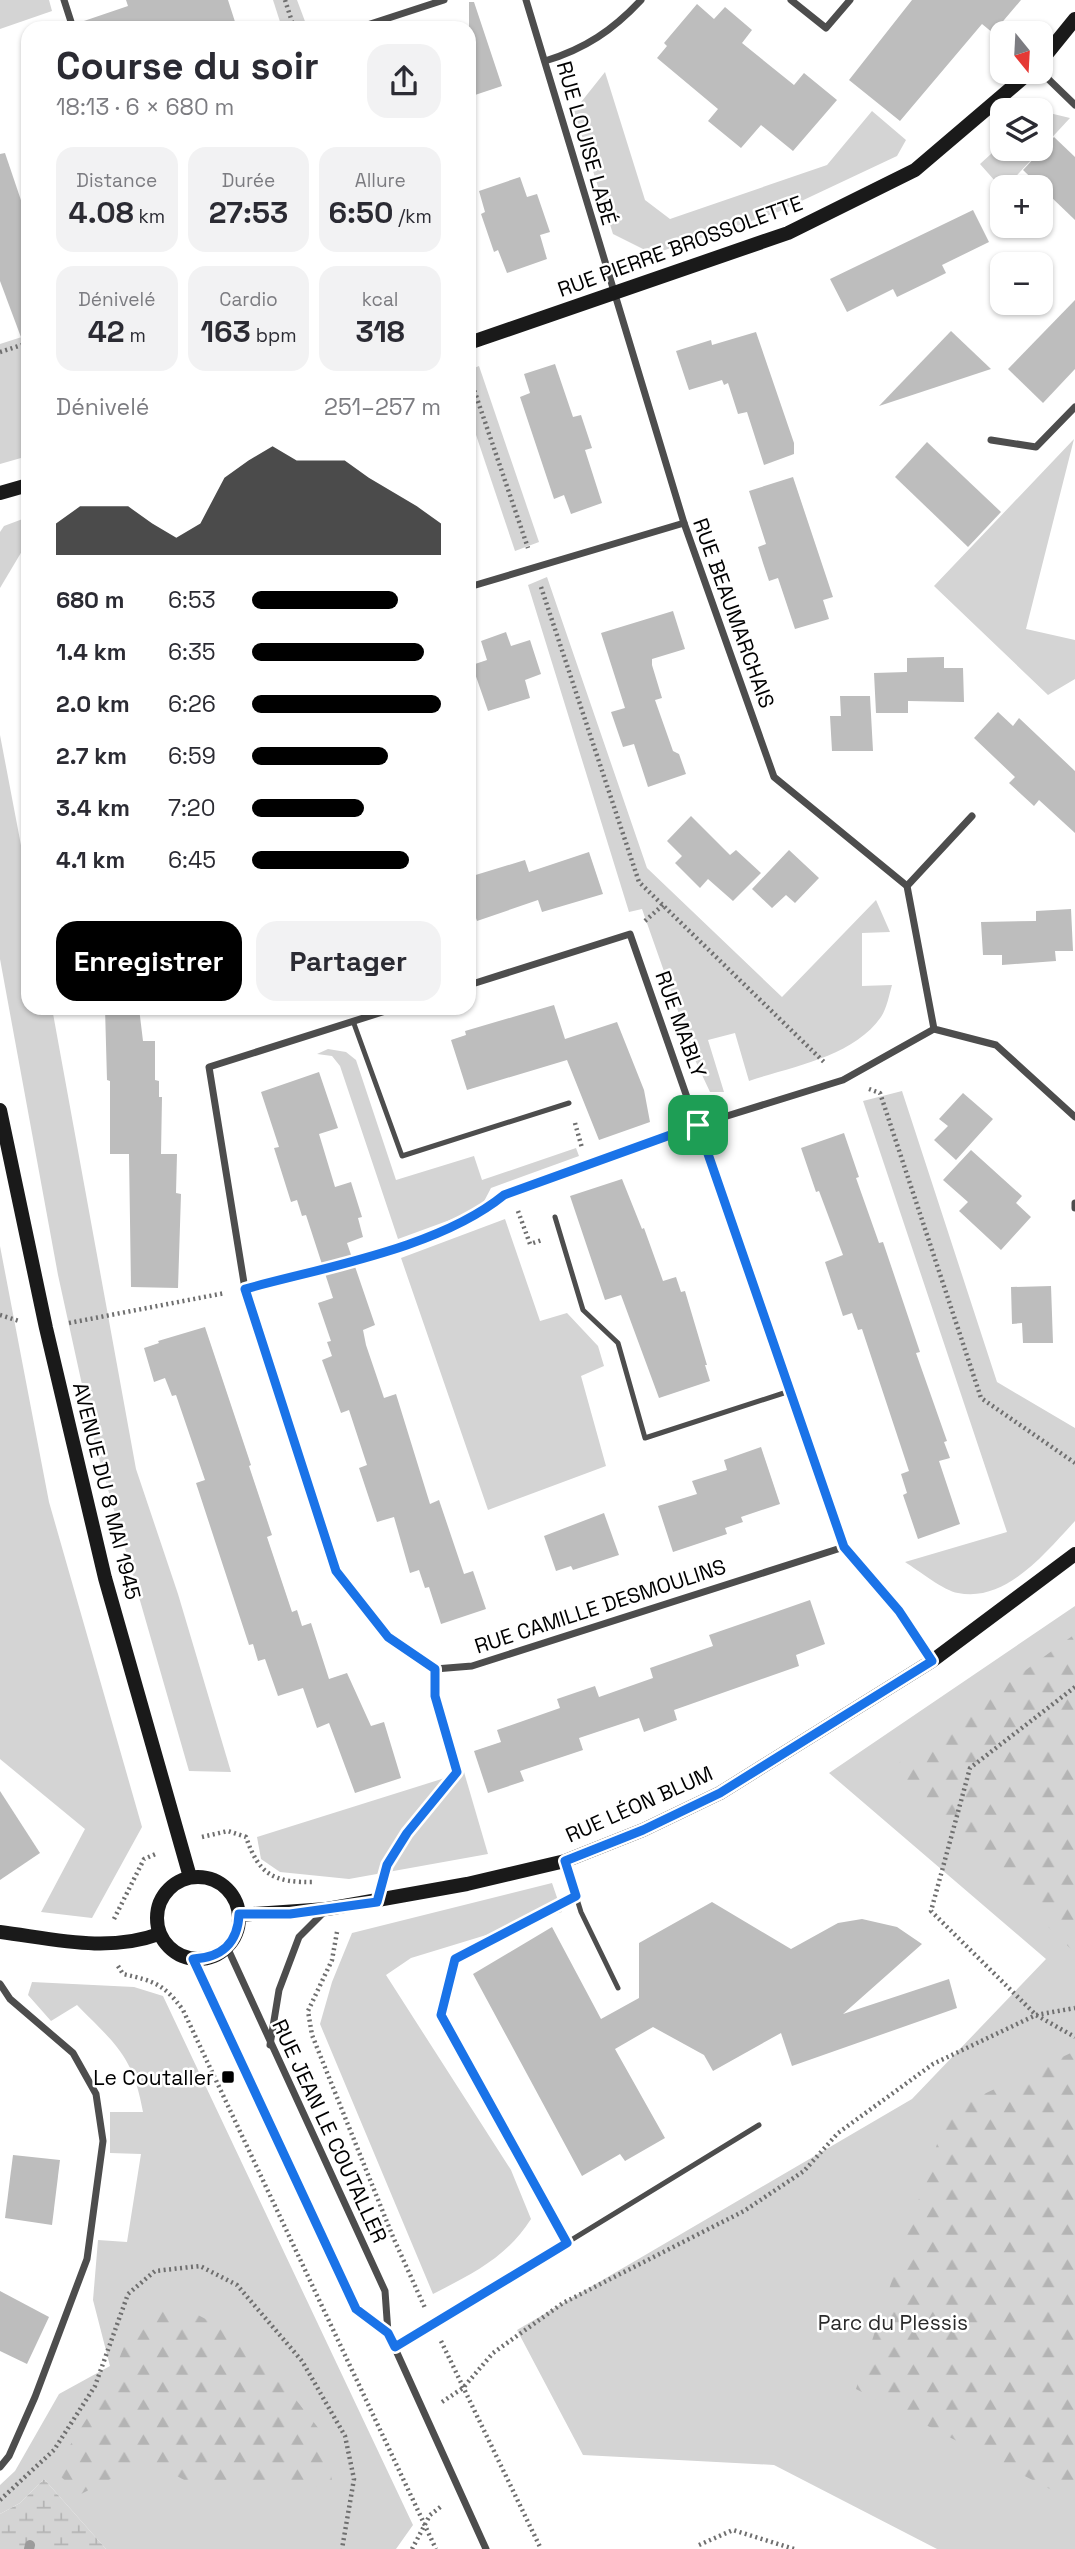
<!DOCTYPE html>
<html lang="fr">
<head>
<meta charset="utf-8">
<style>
	:root { --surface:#fff; --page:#f2f2f3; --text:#2b2b33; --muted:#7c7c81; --accent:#000 }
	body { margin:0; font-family:"Space Grotesk",sans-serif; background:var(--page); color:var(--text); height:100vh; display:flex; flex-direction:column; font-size:26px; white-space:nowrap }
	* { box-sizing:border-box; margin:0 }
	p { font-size:23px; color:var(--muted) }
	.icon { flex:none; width:38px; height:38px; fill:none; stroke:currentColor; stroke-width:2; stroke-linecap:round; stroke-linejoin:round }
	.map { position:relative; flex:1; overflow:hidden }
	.panel { position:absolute; left:21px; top:21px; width:455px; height:994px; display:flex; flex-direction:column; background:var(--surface); border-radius:21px; box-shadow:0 2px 5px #0004 }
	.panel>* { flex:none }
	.needle { width:46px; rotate:162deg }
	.controls { position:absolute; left:990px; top:21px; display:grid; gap:14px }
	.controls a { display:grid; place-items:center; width:63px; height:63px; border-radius:14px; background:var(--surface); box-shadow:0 2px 5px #0004; font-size:35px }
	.pin { position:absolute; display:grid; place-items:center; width:60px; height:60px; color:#fff; margin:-30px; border-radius:14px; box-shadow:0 4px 10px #0006 }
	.round { display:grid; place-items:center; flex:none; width:74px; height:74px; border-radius:21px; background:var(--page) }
	.summary { display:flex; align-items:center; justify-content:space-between; height:119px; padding:0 35px }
	h1 { font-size:38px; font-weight:600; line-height:52px }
	.figures { display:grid; grid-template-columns:repeat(3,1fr); gap:10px; height:119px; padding:7px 35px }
	.figures div { display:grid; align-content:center; border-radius:18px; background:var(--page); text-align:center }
	.figures b { font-size:30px; font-weight:600 }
	.figures small { font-size:19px; font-weight:400 }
	.figures p { font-size:19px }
	.chart { height:196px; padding:14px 35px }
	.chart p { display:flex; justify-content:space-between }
	.chart svg { width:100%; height:126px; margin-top:7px; fill:var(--accent); opacity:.7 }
	.primary-button { display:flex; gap:14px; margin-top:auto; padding:14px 35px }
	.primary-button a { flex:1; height:80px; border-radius:21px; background:var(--accent); color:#fff; font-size:28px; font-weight:600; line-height:80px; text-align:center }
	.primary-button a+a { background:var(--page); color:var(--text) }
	ul { padding:0 35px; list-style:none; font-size:23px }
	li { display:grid; grid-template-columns:112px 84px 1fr; align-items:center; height:52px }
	li i { height:18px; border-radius:9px; background:var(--accent) }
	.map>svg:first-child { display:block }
	.green { fill:#d4d4d4 }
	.forest { fill:url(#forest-firs) }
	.wetland { fill:url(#wetland-marsh) }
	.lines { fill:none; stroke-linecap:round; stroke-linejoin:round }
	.stream { stroke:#9b9b9b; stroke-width:10 }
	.building { fill:#bdbdbd }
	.path { stroke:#6f6f6f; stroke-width:4.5; stroke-dasharray:2 3.5; stroke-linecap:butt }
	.lane { stroke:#4d4d4d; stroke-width:5 }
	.street { stroke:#4d4d4d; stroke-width:7 }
	.secondary { stroke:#1a1a1a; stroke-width:14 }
	.route-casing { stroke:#fff; stroke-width:14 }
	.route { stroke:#1a73e8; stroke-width:9 }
	.poi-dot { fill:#000; stroke:#fff; stroke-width:2.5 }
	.labels { text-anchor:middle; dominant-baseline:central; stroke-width:5; stroke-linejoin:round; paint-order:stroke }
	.street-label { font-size:21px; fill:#000; stroke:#fff }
	.poi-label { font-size:21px; fill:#000; stroke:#fff; text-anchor:end }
	.park-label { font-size:21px; fill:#2b2b2b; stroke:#fff }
</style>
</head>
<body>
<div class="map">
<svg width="1075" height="2549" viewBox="0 0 1075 2549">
	<defs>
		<pattern id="forest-firs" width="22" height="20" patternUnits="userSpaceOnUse" patternTransform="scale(1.75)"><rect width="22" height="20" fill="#d4d4d4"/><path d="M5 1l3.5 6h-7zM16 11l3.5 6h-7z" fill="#b4b4b4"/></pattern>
		<pattern id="wetland-marsh" width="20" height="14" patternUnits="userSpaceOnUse" patternTransform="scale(1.75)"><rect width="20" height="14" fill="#d4d4d4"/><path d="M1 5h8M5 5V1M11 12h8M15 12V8" fill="none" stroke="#b4b4b4"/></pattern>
	</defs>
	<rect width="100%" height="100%" fill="#fff"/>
	<g class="green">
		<polygon points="0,0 49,0 52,11 0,29"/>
		<polygon points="273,0 297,0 306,24 282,28"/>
		<polygon points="605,72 645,200 670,219 827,165 872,111 906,140 897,156 778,212 653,254 613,234 574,111"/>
		<polygon points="1041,111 1070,118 1006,187 1003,187 1003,190 980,164 1003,143 1003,149 1041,149"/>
		<polygon points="28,335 28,456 0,464 0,344"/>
		<polygon points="479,366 539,542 515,551 469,414 469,370"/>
		<polygon points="1074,439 1026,629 1075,640 1075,679 1048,695 934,586"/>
		<polygon points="28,517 28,541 0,588 0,532 4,526"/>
		<path d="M547,577l100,291 135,129 94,-97 14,32 -28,1v53l30,-1c-3,10 -5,23 -11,32 -28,40 -88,49 -132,64l-14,-48 -27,7 16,52h-14l-14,-30 -54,-153 -13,3 -101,-327z"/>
		<polygon points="0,735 28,882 28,1008 52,1008 136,1469 178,1594 231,1772 189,1771 95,1444 58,1275 0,959"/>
		<polygon points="328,1049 346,1052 356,1060 396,1180 474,1156 482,1180 576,1148 579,1156 491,1188 480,1209 398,1239 340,1066 332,1056 317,1054"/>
		<path d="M902,1091l95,291 78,46v93c-29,31 -69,82 -117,72 -14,-2 -40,-23 -53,-31l102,-30 -144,-431z"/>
		<polygon points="505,1219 540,1321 567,1313 598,1346 604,1366 581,1376 606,1466 488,1510 401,1258"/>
		<polygon points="0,1246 49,1502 142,1827 92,1918 41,1912 85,1829 0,1759"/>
		<polygon points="1075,1606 1075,2549 937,2549 774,2465 583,2455 517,2330 912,2099 1046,1959 829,1773"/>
		<polygon points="464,1772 488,1854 349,1879 280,1872 261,1859 257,1837"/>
		<path d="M552,1883l10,29 -151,46 -25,17 125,195 20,49c-24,38 -59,55 -98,75l-113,-270 12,-42 20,-49z"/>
		<path d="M32,1982l102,5 29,9 250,529 -17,24h-290l-62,-70 -24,24 -20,11v-29l15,-14 44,-77 51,-28 -17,-66 5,-60 29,2 14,-88 -31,-1v-41h33c-10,-57 -28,-68 -66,-107l-26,16 -23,-26z"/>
	</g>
	<g class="forest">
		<polygon points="1075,1634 1075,1953 888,1771"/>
		<polygon points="1075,2051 1075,2502 856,2389 948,2111"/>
		<polygon points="181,2306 251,2343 323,2434 334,2491 303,2483 261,2480 195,2486 148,2460 81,2494 54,2471 111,2380 139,2307"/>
	</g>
	<polygon class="wetland" points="44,2479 106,2549 0,2549 0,2514 20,2503"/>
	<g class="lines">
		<polyline class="stream" points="29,2549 30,2545"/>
	</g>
	<g class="building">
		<polygon points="126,0 228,0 237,28 79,28 78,23 128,6"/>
		<polygon points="912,0 1021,0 993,33 982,24 900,121 849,80"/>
		<polygon points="469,2 474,2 502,86 469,97"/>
		<polygon points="697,4 714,19 725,7 752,30 742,43 794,85 804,73 837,100 793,151 761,125 741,148 708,121 718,109 657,58 667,46 664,43"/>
		<polygon points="1054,137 1075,157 1075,220 1023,170"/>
		<polygon points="5,153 28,221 28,348 25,348 0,281 0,154"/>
		<polygon points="520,177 527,197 537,194 550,232 540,235 547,259 507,273 498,250 494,252 481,214 485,212 479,191"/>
		<polygon points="973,210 989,242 942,265 946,273 928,282 897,297 893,289 847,312 830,279"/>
		<polygon points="1075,300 1075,369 1043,403 1008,369"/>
		<polygon points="951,331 991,369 879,406"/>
		<polygon points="756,332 794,443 794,454 764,465 747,412 738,414 728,383 724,385 722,380 689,390 676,351 711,340 712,345"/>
		<polygon points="555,364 573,417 581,415 592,448 585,450 602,503 571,514 564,495 554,499 520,397 530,393 524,374"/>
		<polygon points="927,442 1001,512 968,547 895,477"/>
		<polygon points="793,477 833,597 823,600 829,619 795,629 778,578 769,581 763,563 758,547 766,544 749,491"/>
		<polygon points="673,611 685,649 652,659 652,665 662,698 655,700 673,751 679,754 686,774 648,787 634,744 623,747 611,712 625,708 601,633"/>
		<polygon points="506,632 511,646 530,640 541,674 525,680 530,698 488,711 472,665 487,660 481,641"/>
		<polygon points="944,657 944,668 963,668 964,702 908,701 908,713 876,713 874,673 907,672 907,658"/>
		<polygon points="840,696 870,696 873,751 832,751 830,716 841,716"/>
		<polygon points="998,712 1013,726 1019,718 1075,771 1075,833 1039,800 1034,806 1009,783 1015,777 974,738"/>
		<polygon points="691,816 730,855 736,850 761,873 733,901 708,879 700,888 675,863 682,856 667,841"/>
		<polygon points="789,850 819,878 795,903 786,895 772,908 752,889"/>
		<polygon points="589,852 603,894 542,912 538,900 477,921 469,898 469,877 525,860 529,872"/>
		<polygon points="1071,909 1073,951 1055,951 1056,961 1002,965 1002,955 983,955 981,922 1036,921 1036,911"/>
		<polygon points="554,1005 565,1039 617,1022 644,1090 650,1122 599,1140 567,1060 467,1090 451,1040 466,1035 465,1031"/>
		<polygon points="105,1008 139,1008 143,1041 155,1041 155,1080 159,1081 159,1097 162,1097 161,1154 177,1154 176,1193 181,1194 178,1288 131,1287 129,1154 110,1154 110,1081 107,1080"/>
		<polygon points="319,1072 338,1128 319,1134 335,1187 351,1182 362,1217 358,1218 363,1237 347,1243 375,1325 363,1330 366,1345 384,1398 396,1394 430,1504 439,1500 464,1574 473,1571 486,1609 441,1624 429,1587 425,1588 419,1570 410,1573 394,1517 377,1522 359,1468 367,1465 349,1410 341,1413 322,1360 332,1356 327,1342 331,1341 318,1303 333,1298 306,1215 302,1216 297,1200 291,1202 274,1148 279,1147 261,1092"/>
		<polygon points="963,1093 993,1119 956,1160 934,1140 948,1126 939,1119"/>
		<polygon points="844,1133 859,1177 856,1178 879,1243 883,1242 920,1352 916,1353 947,1441 944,1442 950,1458 939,1461 960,1524 918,1539 903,1495 907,1493 901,1474 909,1471 862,1329 858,1330 852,1313 843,1316 825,1262 843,1255 819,1191 816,1192 801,1148"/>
		<polygon points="971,1150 1022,1196 1016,1203 1031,1217 1001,1250 959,1211 968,1202 943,1180"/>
		<polygon points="622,1179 642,1229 644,1228 663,1281 676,1277 681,1292 685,1291 707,1365 705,1365 710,1381 659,1398 621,1295 605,1300 570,1196"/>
		<polygon points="1051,1286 1053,1343 1023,1343 1022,1323 1012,1324 1011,1287"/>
		<polygon points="205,1327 251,1465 249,1466 272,1535 267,1537 292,1612 297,1610 302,1626 311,1623 329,1679 347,1673 371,1726 384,1722 401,1778 355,1793 329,1723 317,1728 303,1688 278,1696 265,1659 258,1661 253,1644 249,1645 196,1483 205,1480 176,1395 172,1396 165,1378 154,1382 144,1348 159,1343 158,1341"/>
		<polygon points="761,1447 780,1504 741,1517 743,1522 725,1528 727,1534 673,1552 658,1506 697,1494 692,1481 727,1470 724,1460"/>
		<polygon points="604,1513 619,1555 573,1570 571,1566 556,1571 544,1536"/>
		<polygon points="810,1600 825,1644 796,1655 799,1666 674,1710 677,1720 644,1732 639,1718 579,1738 583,1750 520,1771 524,1781 488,1793 474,1751 501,1742 497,1730 560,1708 557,1699 595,1686 599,1697 653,1678 650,1668 713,1646 709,1635"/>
		<polygon points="0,1791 40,1853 0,1880"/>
		<polygon points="712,1902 791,1949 838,1923 862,1919 897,1927 922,1944 843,2014 949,1979 957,2008 792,2066 781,2033 713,2071 704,2055 653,2027 615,2049 665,2138 625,2161 620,2154 582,2176 473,1974 552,1927 601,2019 639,1998 639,1943"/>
		<polygon points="13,2155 60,2160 52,2225 5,2218"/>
		<polygon points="0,2291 49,2317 27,2364 0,2351"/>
	</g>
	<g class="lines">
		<g class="path">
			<polyline points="285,0 294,28"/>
			<polyline points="0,352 28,343"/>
			<polyline points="469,375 528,548"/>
			<polyline points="541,587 639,882 826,1064"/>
			<polyline points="645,921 663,905"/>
			<polyline points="869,1089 880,1093 981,1398 1075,1463"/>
			<polyline points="575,1123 582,1148"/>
			<polyline points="518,1211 530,1244 542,1240"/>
			<polyline points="264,1284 380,1253 482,1213 490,1207"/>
			<polyline points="0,1315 19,1321"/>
			<polyline points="69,1323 225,1293"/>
			<polyline points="1075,1687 970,1768 931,1911 1036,2015 1075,2037"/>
			<path d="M202,1837l26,-6 18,6c13,38 28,46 69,45"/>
			<polyline points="385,1874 407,1833 445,1787"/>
			<polyline points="114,1919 144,1859 158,1853"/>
			<polyline points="337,1932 332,1960 308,2011 312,2035 393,2237 425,2308"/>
			<path d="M118,1966l5,8c31,7 41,10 60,36l253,539"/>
			<polyline points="446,1995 455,1959 560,1905"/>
			<polyline points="441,2341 541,2549"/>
			<polyline points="442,2402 463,2388 493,2353 563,2303 744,2211 804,2171 838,2133 933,2064 1036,2015 1075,2008"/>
			<polyline points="0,2500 54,2450 95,2386 128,2294 155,2271 200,2266 237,2285 302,2361 345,2436 354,2479 342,2549"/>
			<polyline points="699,2545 733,2530 794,2549"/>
			<polyline points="412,2549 430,2515 443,2505"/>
		</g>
		<g class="lane">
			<polyline points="353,1021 402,1156 569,1103"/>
			<polyline points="504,1195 698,1125"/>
			<polyline points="555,1217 583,1310 618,1343 645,1438 790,1391"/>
			<polyline points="435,1669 435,1696 457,1772"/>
			<polyline points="566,1864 581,1912 618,1988"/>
			<polyline points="441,2015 567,2243"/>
			<polyline points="395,2348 759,2125"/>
		</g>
		<g class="street">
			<polyline points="64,0 73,28"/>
			<polyline points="526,0 684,523 774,777 907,886 934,1029 996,1045 1075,1117"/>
			<polyline points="791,0 826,28 850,0"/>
			<polyline points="358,28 444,0"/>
			<path d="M545,61c40,-12 68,-31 96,-61"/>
			<polyline points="1041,72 1075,105"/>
			<polyline points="991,440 1036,447 1075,407"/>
			<polyline points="469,587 684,523"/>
			<polyline points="907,886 972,816"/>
			<polyline points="469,985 630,934 844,1547 899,1611 932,1661"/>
			<polyline points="395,1008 209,1067 245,1289 336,1571 388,1638 435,1669 472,1666 844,1547"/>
			<polyline points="698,1125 843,1080 934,1029"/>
			<polyline points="1075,1203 1075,1208"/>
			<polyline points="227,1947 385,2291 388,2333 486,2549"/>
			<polyline points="193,1959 356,2309 388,2333"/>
			<polyline points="0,1984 10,1999 73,2053 96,2094 103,2141 87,2259 35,2397 9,2456 0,2467"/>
			<polyline points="270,2045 279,1990 299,1937 325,1911"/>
		</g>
		<g class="secondary">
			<polyline points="1041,61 1075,19"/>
			<polyline points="469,343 788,233 915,170 1030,72"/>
			<polyline points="0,493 28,485"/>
			<polyline points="0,1110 46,1328 105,1578 190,1877"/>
			<circle cx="198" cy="1918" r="41"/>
			<polyline points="239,1915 327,1909 467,1884 565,1861 643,1830 720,1793 932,1661 1075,1554"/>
			<path d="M0,1932c54,7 107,21 159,2"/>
		</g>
	</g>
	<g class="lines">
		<defs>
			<path id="route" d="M698,1125l146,422 55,64 33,50 -212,132 -77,37 -78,31 11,35 -121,63 -14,56 126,228 -172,104 -7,-14 -32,-24 -163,-350c28,-1 45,-16 46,-45h51l87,-12 10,-37 20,-32 50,-61 -22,-76v-27l-47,-32 -52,-66 -91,-282c80,-22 194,-41 259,-94z"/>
		</defs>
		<use href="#route" class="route-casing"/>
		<use href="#route" class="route"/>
	</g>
	<rect class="poi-dot" x="221" y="2070" width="14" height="14" rx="3.5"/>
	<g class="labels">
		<g class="street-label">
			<text transform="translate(587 143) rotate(74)">RUE LOUISE LABÉ</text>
			<text transform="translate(680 246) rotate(-20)">RUE PIERRE BROSSOLETTE</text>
			<text transform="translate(734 613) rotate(70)">RUE BEAUMARCHAIS</text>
			<text transform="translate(681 1024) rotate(70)">RUE MABLY</text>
			<text transform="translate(107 1491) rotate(76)">AVENUE DU 8 MAI 1945</text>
			<text transform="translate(600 1606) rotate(-18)">RUE CAMILLE DESMOULINS</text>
			<text transform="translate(639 1804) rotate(-24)">RUE LÉON BLUM</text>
			<text transform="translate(330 2131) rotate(65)">RUE JEAN LE COUTALLER</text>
		</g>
		<g class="poi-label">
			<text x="214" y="2077">Le Coutaller</text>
		</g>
		<g class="park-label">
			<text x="893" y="2322">Parc du Plessis</text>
		</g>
	</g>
</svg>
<div class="controls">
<a><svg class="needle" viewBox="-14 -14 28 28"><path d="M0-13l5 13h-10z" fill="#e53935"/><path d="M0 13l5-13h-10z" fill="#7c7c81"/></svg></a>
<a><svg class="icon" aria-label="layers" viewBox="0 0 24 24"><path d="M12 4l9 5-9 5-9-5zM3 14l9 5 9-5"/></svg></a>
<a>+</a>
<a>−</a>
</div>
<div class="pin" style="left:698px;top:1125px;background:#1e9e55"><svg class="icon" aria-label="arrive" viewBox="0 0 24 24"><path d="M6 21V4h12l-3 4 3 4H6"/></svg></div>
<section class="panel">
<div class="summary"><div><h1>Course du soir</h1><p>18:13 · 6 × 680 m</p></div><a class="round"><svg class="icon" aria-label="share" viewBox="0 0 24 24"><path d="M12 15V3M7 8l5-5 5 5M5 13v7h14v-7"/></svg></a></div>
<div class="figures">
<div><p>Distance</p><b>4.08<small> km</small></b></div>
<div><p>Durée</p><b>27:53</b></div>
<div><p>Allure</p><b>6:50<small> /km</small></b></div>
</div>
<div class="figures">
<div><p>Dénivelé</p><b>42<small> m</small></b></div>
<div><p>Cardio</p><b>163<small> bpm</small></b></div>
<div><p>kcal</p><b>318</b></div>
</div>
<div class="chart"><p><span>Dénivelé</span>251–257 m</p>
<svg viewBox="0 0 160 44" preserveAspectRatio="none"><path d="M0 44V33L10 27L20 27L30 27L40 33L50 38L60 33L70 17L80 11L90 6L100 11L110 11L120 11L130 17L140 22L150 27L160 33V44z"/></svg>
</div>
<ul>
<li><b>680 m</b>6:53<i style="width:77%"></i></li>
<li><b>1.4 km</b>6:35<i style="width:91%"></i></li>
<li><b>2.0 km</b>6:26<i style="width:100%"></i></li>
<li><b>2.7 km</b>6:59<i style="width:72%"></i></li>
<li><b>3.4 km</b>7:20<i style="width:59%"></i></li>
<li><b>4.1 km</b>6:45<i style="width:83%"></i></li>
</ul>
<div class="primary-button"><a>Enregistrer</a><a>Partager</a></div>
</section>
</div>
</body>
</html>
